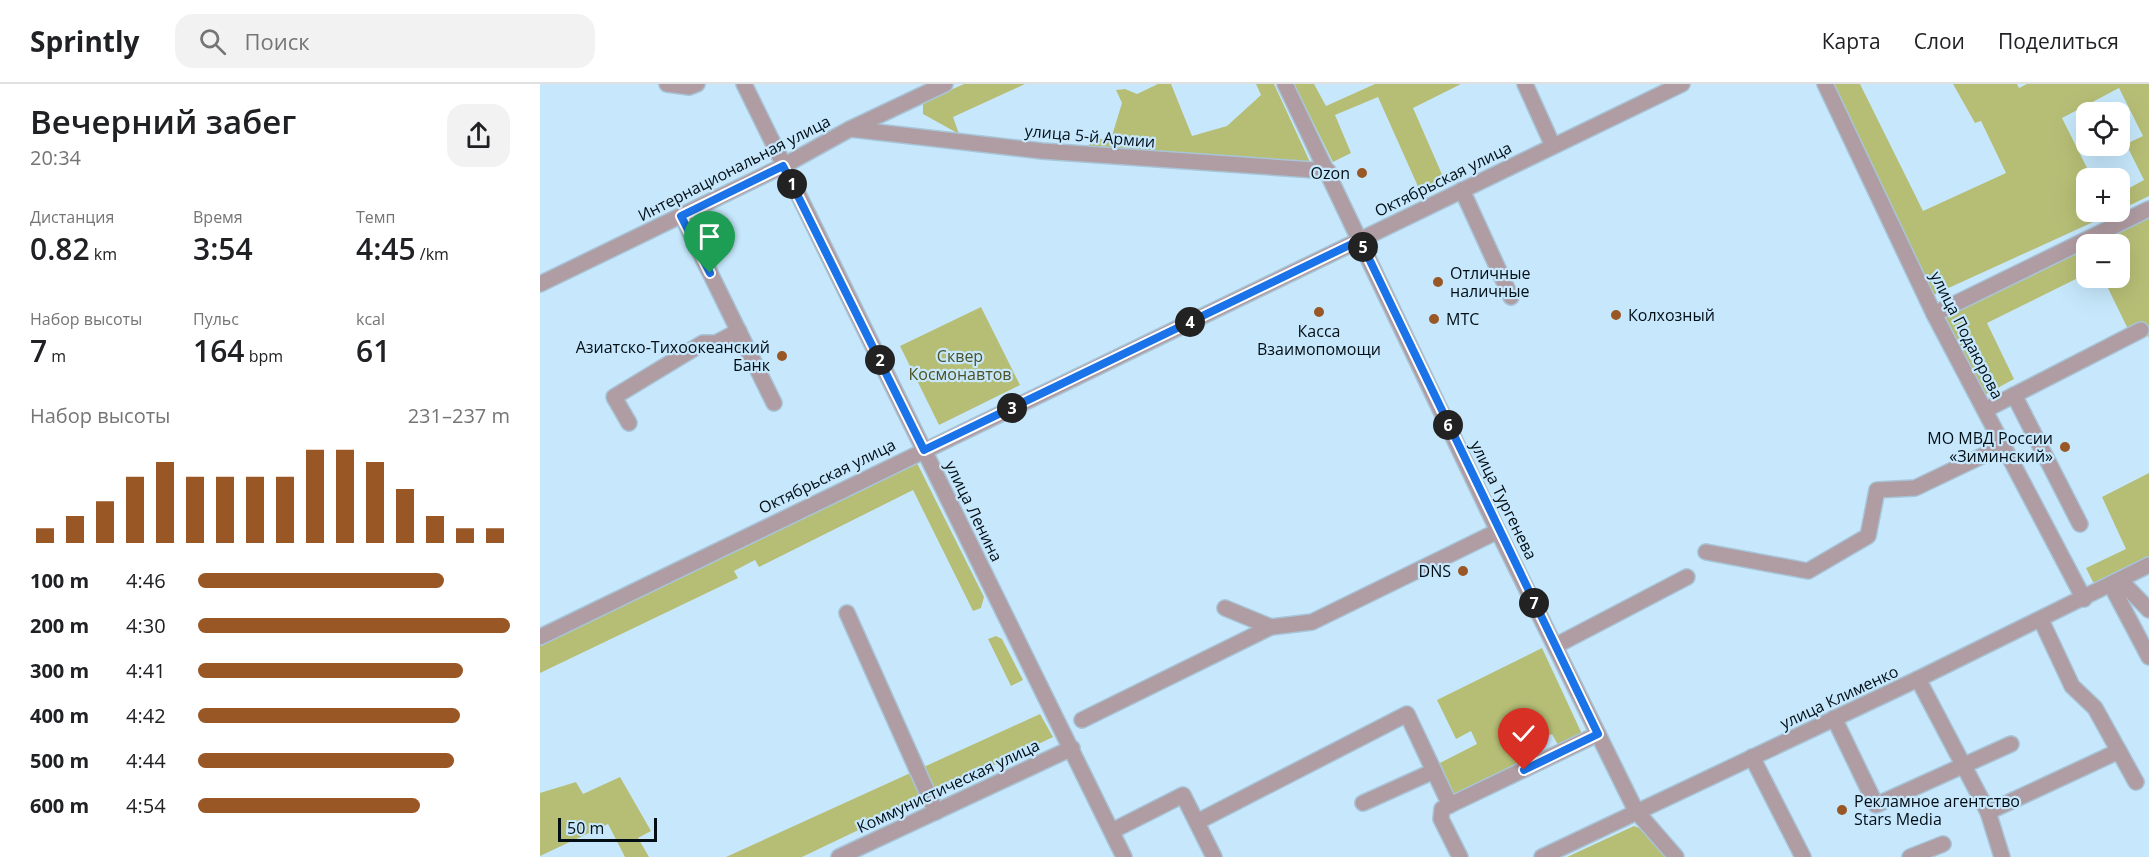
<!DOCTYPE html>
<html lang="ru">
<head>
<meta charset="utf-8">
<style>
	:root { --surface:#fff; --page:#f2f2f2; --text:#202124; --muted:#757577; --line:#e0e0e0; --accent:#9a5726 }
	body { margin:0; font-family:"Open Sans",sans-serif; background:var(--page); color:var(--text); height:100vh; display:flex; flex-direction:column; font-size:22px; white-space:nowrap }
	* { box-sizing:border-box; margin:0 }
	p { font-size:20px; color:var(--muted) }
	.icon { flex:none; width:33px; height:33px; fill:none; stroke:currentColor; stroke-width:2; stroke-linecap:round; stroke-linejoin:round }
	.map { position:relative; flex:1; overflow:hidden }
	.panel { display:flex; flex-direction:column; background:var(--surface); width:540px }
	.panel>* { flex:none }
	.fabs { position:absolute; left:1536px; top:18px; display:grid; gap:12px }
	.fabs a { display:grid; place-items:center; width:54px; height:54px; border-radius:12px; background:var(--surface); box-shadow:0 6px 24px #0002; font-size:30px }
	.scale { position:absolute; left:18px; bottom:15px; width:99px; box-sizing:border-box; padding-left:6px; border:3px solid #020e16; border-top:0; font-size:16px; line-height:21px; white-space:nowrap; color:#020e16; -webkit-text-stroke:4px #c7e8fc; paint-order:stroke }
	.pin { position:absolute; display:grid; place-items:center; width:51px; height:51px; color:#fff; margin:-62px -26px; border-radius:50% 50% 50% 0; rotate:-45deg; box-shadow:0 0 6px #0007 }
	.pin .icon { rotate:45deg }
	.km { position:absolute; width:30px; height:30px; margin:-15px; border-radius:50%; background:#222; color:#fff; font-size:16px; line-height:30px; text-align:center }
	.round { display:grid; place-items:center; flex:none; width:63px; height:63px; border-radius:18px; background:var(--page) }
	.head { display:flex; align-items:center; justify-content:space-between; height:102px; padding:0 30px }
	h1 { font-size:33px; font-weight:600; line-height:45px }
	.stats { display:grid; grid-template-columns:repeat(3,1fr); gap:9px; height:102px; padding:6px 30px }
	.stats div { display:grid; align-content:center }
	.stats b { font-size:30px; font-weight:600 }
	.stats small { font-size:16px; font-weight:400 }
	.stats p { font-size:16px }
	.chart { height:168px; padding:12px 30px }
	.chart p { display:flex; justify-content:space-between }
	.chart svg { width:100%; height:108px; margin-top:6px; stroke:var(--accent); stroke-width:6 }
	ul { padding:0 30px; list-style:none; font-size:20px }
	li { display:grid; grid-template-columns:96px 72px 1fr; align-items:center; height:45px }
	li i { height:15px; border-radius:8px; background:var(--accent) }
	header { display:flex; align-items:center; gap:36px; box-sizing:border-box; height:84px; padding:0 30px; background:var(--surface); border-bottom:2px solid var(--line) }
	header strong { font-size:28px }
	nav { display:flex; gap:33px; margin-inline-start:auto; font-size:21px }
	.search { width:420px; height:54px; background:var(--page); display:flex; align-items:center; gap:15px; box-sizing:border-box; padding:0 21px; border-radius:18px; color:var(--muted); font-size:22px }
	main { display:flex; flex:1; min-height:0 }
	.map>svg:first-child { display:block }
	.green { fill:#b6be76 }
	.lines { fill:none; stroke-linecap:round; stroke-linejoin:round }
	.minor-casing { stroke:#a7c5d7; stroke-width:18 }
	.minor { stroke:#b09ca3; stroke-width:15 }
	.route-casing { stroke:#fff; stroke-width:12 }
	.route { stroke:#1a73e8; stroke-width:8 }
	.poi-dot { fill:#9a5726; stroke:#c7e8fc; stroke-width:2 }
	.labels { text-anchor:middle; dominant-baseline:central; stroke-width:4.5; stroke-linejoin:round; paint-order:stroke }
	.street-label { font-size:16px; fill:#020e16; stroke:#c7e8fc }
	.poi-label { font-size:16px; fill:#020e16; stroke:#c7e8fc; text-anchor:end }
	.park-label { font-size:16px; fill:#4d5224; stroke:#c7e8fc }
</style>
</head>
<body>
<header>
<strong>Sprintly</strong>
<div class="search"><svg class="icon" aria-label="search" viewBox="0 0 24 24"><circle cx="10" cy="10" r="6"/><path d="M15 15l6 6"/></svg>Поиск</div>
<nav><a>Карта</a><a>Слои</a><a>Поделиться</a></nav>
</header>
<main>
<section class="panel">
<div class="head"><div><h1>Вечерний забег</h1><p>20:34</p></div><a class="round"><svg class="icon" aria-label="share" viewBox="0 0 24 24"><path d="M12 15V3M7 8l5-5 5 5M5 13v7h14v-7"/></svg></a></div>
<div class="stats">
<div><p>Дистанция</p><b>0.82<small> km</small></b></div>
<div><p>Время</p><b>3:54</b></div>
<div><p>Темп</p><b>4:45<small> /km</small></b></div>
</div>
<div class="stats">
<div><p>Набор высоты</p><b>7<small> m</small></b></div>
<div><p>Пульс</p><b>164<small> bpm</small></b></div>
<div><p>kcal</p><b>61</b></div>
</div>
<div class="chart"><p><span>Набор высоты</span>231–237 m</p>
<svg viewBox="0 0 160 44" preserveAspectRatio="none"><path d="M5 44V38M15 44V33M25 44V27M35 44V17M45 44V11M55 44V17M65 44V17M75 44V17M85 44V17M95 44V6M105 44V6M115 44V11M125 44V22M135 44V33M145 44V38M155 44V38"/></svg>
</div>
<ul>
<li><b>100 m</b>4:46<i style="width:79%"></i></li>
<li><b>200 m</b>4:30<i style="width:100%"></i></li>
<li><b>300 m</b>4:41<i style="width:85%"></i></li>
<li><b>400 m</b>4:42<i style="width:84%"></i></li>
<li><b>500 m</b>4:44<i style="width:82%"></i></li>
<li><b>600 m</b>4:54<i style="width:71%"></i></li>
</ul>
</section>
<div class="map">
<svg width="1609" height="773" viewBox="0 0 1609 773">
	<rect width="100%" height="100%" fill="#c7e8fc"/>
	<g class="green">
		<polygon points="424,0 485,0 413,33 419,50 383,30 383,18"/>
		<polygon points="618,0 631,0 652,52 687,42 721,11 716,0 734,0 770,78 549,62 549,55 571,55 582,19 576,6 585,5 597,10"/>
		<polygon points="754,0 774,0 786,22 835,0 921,0 873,24 904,95 880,107 838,13 795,31 811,69 793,78"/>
		<polygon points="1292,0 1320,0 1383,127 1466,89 1441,37 1435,39 1413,0 1477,0 1479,4 1487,0 1609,0 1609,112 1580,126 1580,109 1604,96 1586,60 1603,52 1579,4 1522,34 1552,94 1546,94 1546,128 1575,128 1391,212"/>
		<polygon points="1609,132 1609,254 1603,241 1589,247 1563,194 1580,194 1580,160 1548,160"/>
		<polygon points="1546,161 1546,190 1447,239 1474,295 1441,313 1398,231"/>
		<polygon points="441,223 480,301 399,341 360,262"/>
		<polygon points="377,379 444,513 441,524 433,527 373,406 219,483 215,476 194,487 198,494 0,589 0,562"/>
		<polygon points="1609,389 1609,473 1554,500 1546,484 1586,465 1562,413"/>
		<polygon points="456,552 462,555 483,596 471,602 448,555"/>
		<polygon points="1002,564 1042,650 1018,661 1012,650 988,661 994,675 913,715 896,681 937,660 931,647 916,655 897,616"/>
		<polygon points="500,630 513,653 262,773 186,773"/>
		<polygon points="80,693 111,747 98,754 109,773 85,773 68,740 0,772 0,709 36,698 43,710"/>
		<polygon points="1094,742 1101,745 1125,773 1027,773"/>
	</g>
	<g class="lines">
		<defs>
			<g id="minor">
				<polyline points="127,0 149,3 157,0"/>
				<polyline points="204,0 584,773"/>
				<polyline points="745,0 958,447 1096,727 1136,773"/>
				<polyline points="985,0 1013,62"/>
				<polyline points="1285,0 1394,230 1544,515"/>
				<polyline points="310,45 502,67 788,87"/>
				<polyline points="922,106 971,213"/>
				<polyline points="142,132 234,319"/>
				<polyline points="0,200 243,82 310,45 405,0"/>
				<polyline points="1394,230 1609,125"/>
				<polyline points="1474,311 1540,440"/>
				<polyline points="1445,326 1601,246"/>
				<polyline points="89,339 74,313 163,259 176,259 199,247"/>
				<polyline points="1166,468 1268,487 1328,452 1337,406 1375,404 1463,362"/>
				<polyline points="1580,496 1609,526"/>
				<polyline points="1571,501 1609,573"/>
				<polyline points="685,524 731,543"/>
				<polyline points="307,529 396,728"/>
				<polyline points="1501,536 1532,602 1555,624 1596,698"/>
				<polyline points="0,553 1142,0"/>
				<polyline points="1015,562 1147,493"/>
				<polyline points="1378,595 1448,728 1462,773"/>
				<polyline points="1294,634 1336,721 1471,660"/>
				<polyline points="542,636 731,543 772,538 958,447"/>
				<polyline points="1212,673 1263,773"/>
				<polyline points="823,719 894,687"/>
				<polyline points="910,721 902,725 901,735 920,773"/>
				<polyline points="1448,728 1579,667"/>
				<polyline points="657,738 867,630 910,721 1058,650"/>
				<polyline points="572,747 643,711 674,773"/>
				<polyline points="299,773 532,664"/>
				<polyline points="1002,773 1378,595 1609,481"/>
				<polyline points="1370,773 1403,760"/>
			</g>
		</defs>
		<use href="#minor" class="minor-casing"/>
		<use href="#minor" class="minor"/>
	</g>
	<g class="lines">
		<defs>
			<polyline id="route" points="170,189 141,132 243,82 384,366 820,156 1058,650 984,686"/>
		</defs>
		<use href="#route" class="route-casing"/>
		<use href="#route" class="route"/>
	</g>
	<g class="poi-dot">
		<circle cx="822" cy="89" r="6"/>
		<circle cx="898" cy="198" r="6"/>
		<circle cx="779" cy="228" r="6"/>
		<circle cx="1076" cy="231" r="6"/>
		<circle cx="894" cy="235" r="6"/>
		<circle cx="242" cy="272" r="6"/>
		<circle cx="1525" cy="363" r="6"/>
		<circle cx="923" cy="487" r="6"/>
		<circle cx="1302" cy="726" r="6"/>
	</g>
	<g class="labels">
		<g class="street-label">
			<text transform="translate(550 52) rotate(5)">улица 5-й Армии</text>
			<text transform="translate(194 84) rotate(-27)">Интернациональная улица</text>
			<text transform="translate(903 95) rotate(-26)">Октябрьская улица</text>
			<text transform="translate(1427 251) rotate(63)">улица Подаюрова</text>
			<text transform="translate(287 392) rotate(-26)">Октябрьская улица</text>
			<text transform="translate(964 416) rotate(64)">улица Тургенева</text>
			<text transform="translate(434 427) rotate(64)">улица Ленина</text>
			<text transform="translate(1299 613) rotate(-25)">улица Клименко</text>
			<text transform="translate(408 702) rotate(-25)">Коммунистическая улица</text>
		</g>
		<g class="poi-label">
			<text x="810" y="89">Ozon</text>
			<text x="910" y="189" text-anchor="start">Отличные<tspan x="910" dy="18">наличные</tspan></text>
			<text x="1088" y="231" text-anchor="start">Колхозный</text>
			<text x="906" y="235" text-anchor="start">МТС</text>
			<text x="779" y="247" text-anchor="middle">Касса<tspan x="779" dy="18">Взаимопомощи</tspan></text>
			<text x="230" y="263">Азиатско-Тихоокеанский<tspan x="230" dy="18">Банк</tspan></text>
			<text x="1513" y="354">МО МВД России<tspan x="1513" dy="18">«Зиминский»</tspan></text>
			<text x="911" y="487">DNS</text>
			<text x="1314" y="717" text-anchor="start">Рекламное агентство<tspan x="1314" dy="18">Stars Media</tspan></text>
		</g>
		<g class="park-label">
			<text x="420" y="272">Сквер<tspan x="420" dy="18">Космонавтов</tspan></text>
		</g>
	</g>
</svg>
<div class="fabs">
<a><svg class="icon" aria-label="locate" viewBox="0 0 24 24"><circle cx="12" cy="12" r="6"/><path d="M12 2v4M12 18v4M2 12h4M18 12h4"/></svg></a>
<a>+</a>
<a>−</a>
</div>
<div class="scale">50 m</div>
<div class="pin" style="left:170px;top:189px;background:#1e9e55"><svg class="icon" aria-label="arrive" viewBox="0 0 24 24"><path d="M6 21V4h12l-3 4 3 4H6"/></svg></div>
<div class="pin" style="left:984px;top:686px;background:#d93025"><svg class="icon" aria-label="check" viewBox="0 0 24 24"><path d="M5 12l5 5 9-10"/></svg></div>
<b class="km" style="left:252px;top:100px">1</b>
<b class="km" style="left:340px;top:276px">2</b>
<b class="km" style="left:472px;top:324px">3</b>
<b class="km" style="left:650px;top:238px">4</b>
<b class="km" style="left:823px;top:163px">5</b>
<b class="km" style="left:908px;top:341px">6</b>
<b class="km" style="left:994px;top:519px">7</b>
</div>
</main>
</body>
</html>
